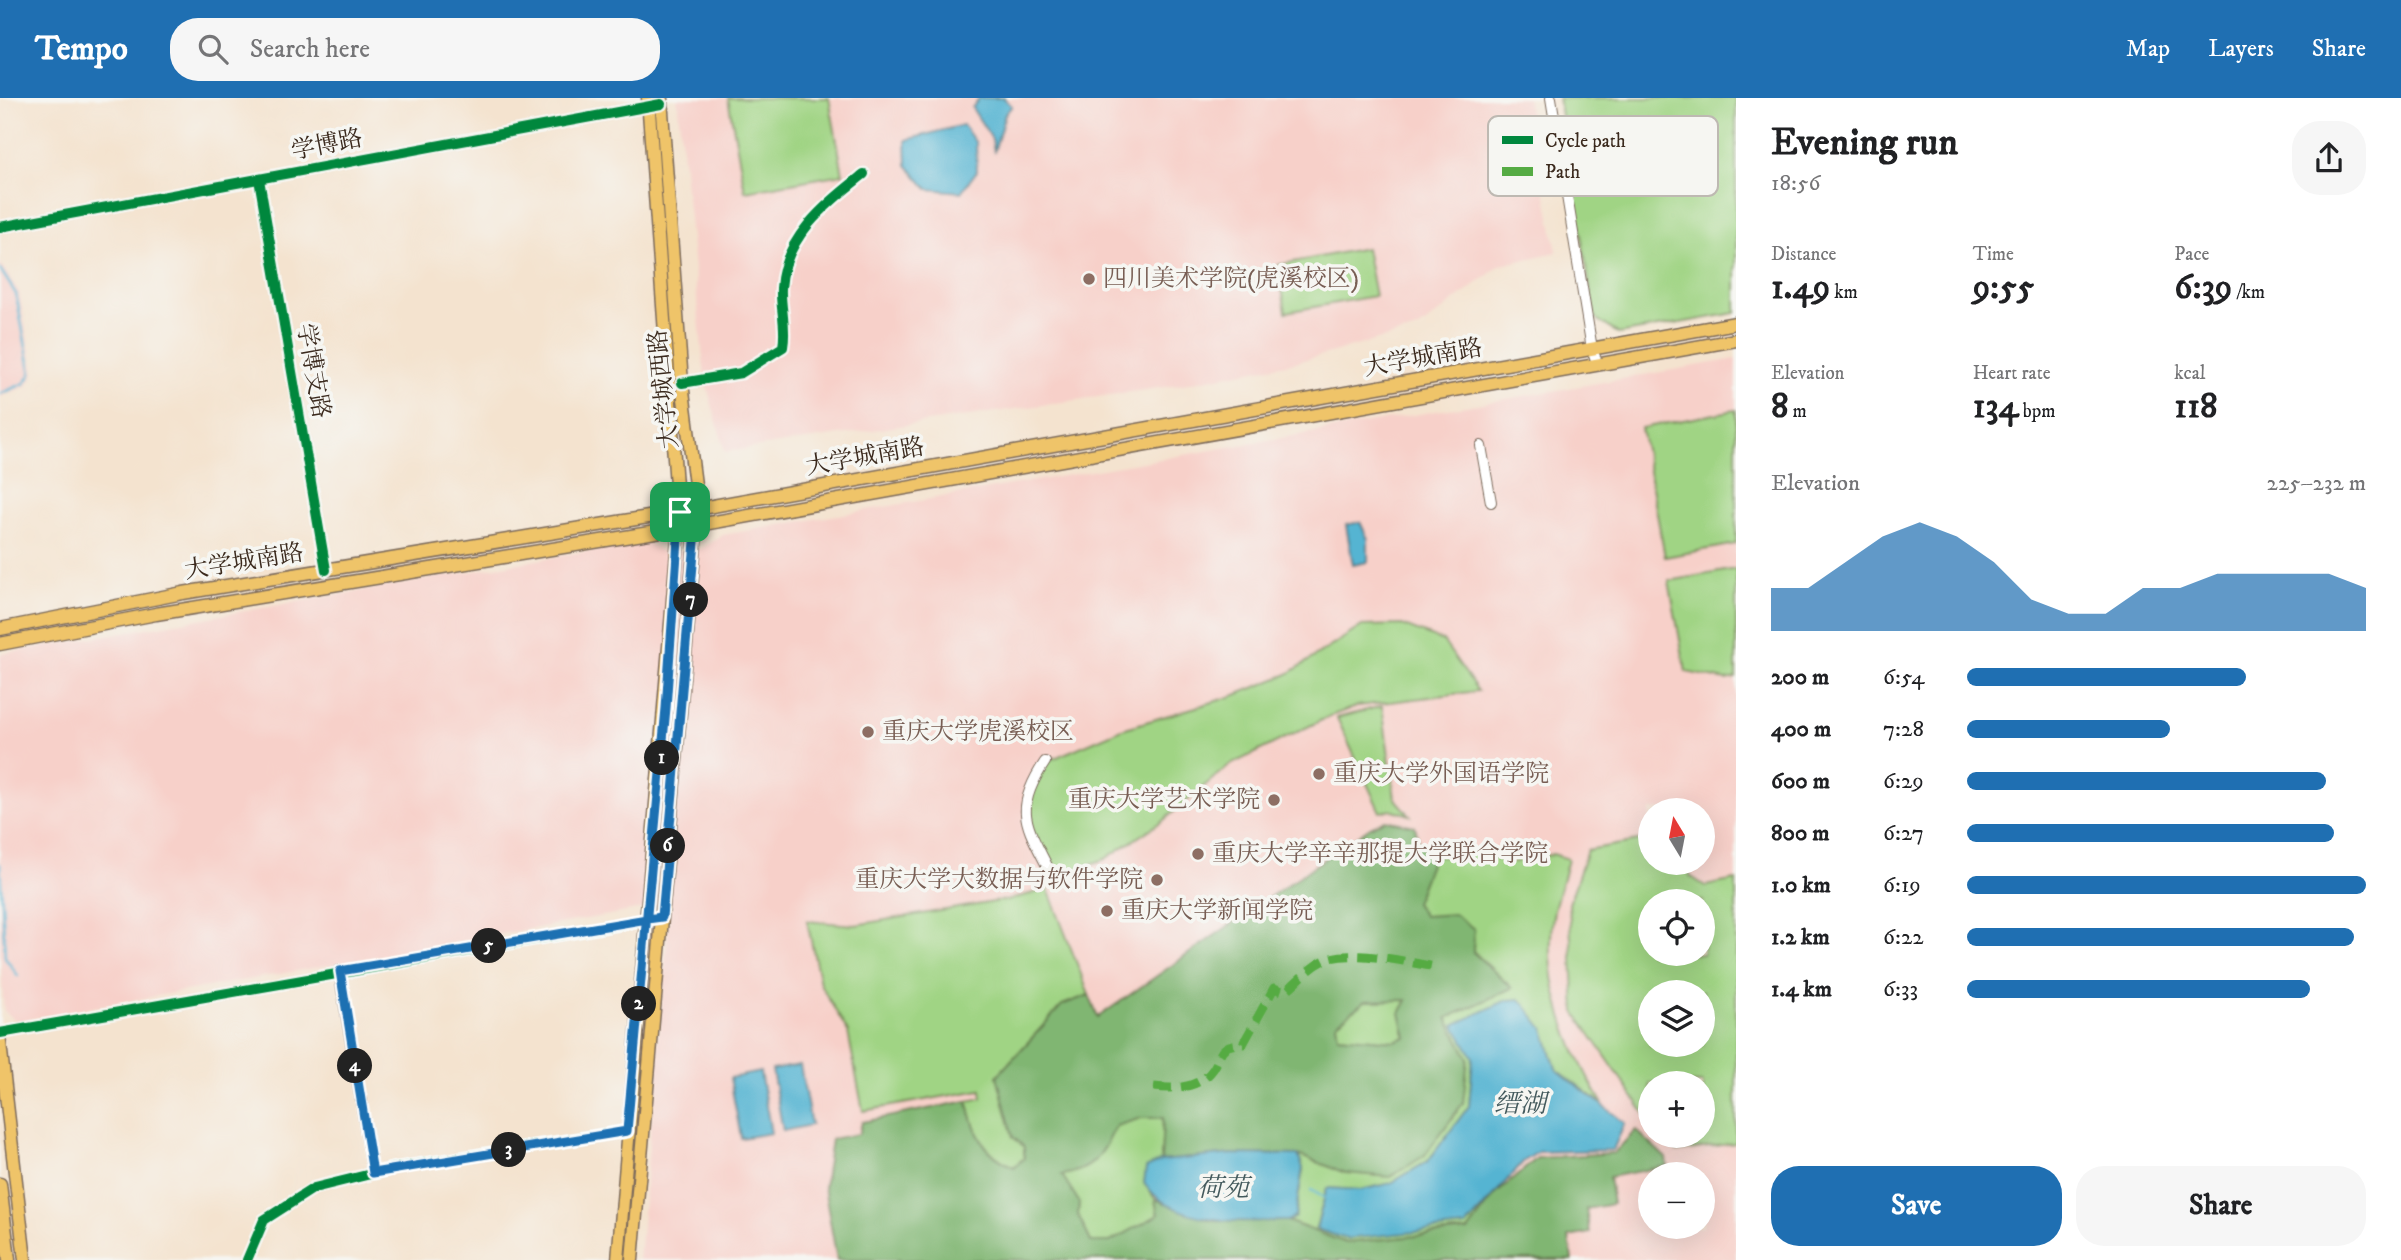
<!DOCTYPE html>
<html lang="en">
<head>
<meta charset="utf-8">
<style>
	:root { --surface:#fff; --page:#f6f6f6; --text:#202124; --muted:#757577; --accent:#1f6fb2 }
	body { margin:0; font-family:"IM FELL DW Pica","Noto Serif SC",serif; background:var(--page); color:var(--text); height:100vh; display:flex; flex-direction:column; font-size:26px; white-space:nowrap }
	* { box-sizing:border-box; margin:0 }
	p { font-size:23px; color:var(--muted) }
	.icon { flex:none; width:38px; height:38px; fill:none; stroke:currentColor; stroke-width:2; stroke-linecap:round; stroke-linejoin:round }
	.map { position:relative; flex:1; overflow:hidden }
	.sheet { display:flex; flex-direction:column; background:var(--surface); width:665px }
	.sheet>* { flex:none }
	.needle { width:46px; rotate:350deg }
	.controls { position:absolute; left:1638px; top:700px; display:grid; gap:14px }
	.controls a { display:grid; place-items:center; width:77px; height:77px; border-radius:50%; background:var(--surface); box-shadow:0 7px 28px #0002; font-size:35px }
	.pin { position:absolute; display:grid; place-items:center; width:60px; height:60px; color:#fff; margin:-30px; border-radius:14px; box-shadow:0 4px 10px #0006 }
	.km { position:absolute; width:35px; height:35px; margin:-18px; border-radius:50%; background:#222; color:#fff; font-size:19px; line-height:35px; text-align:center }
	.round { display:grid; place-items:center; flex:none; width:74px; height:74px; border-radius:28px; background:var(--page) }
	.summary { display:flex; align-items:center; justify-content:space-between; height:119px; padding:0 35px }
	h1 { font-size:38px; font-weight:700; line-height:52px }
	.figures { display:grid; grid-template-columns:repeat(3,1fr); gap:10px; height:119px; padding:7px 35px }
	.figures div { display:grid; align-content:center }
	.figures b { font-size:35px; font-weight:700 }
	.figures small { font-size:19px; font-weight:400 }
	.figures p { font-size:19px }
	.chart { height:196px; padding:14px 35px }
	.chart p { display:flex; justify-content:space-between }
	.chart svg { width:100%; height:126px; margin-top:7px; fill:var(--accent); opacity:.7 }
	.button { display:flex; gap:14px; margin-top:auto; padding:14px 35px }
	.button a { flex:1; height:80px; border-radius:28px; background:var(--accent); color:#fff; font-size:28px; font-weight:700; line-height:80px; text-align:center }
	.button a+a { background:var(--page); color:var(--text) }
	ul { padding:0 35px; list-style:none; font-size:23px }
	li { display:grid; grid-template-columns:112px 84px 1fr; align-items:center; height:52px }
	li i { height:18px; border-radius:9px; background:var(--accent) }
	header { display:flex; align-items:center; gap:42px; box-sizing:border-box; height:98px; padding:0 35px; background:var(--accent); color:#fff }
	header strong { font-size:33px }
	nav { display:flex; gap:38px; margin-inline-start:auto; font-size:24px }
	.search { width:490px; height:63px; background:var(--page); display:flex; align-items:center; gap:18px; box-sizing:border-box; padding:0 24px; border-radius:28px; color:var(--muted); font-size:26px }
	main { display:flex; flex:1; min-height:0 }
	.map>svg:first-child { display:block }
	.built { fill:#f7d0c9; fill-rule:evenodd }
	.green { fill:#a0d484; stroke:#6e7f51; stroke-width:2; fill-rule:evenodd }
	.forest { fill:#80b672; stroke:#5e7048; stroke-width:2; fill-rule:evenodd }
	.water { fill:#54b4d2; stroke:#486f78; stroke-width:2 }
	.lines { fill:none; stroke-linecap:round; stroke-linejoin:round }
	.stream { stroke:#54b4d2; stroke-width:2.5 }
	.minor-casing { stroke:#7c6b5c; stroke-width:12 }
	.major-casing { stroke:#7c6b5c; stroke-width:15 }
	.minor { stroke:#fff; stroke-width:10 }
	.major { stroke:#efc469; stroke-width:12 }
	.quiet { stroke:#55ab43; stroke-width:9; stroke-dasharray:18 9; stroke-linecap:butt }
	.cycleway-casing { stroke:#f6f6f2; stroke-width:15 }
	.cycleway { stroke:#00873e; stroke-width:10 }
	.route-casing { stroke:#fff; stroke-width:14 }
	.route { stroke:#1f6fb2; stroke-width:9 }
	.education-dot { fill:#8d6e63; stroke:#f6f6f2; stroke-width:2.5 }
	.labels { text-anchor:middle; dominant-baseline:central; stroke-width:7; stroke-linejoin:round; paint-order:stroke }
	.street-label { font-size:24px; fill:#3b2a1e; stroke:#f6f6f2 }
	.education-label { font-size:24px; fill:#785e54; stroke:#f6f6f2; text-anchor:start }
	.water-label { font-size:26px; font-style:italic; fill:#445a5d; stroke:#f6f6f2 }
	.key { fill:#f6f6f2; stroke:#beb9b2; stroke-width:2 }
	.key-label { font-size:19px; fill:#3b2a1e }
</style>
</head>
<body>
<header>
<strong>Tempo</strong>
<div class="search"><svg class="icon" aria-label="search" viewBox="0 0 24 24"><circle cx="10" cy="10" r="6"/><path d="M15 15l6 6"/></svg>Search here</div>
<nav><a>Map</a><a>Layers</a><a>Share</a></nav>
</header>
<main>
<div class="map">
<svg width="1736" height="1162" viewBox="0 0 1736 1162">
	<rect width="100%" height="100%" fill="#f6f6f2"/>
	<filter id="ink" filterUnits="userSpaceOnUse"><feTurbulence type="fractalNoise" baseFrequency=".0143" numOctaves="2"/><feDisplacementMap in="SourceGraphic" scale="14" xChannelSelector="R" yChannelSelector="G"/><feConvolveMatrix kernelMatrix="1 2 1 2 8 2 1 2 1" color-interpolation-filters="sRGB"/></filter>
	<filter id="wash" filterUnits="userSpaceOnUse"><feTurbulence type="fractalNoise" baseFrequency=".00686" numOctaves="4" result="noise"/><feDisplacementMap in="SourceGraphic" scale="28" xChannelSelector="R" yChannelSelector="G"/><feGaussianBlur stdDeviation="1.57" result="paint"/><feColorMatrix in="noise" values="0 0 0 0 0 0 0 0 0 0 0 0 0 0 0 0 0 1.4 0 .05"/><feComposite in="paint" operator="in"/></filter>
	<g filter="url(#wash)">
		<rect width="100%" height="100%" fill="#f4e3cf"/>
		<g class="built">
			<polygon points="677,0 1527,0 1557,154 1501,167 1418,231 1296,264 1178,287 725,354 705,281"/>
			<polygon points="0,165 19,194 34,276 27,288 0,299"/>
			<path d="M1736,261v901h-1097l31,-356 -653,117 -13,-10 -4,-59v-298l645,-113 20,12 37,-5 21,-13zM1650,712h53v53h-53zM1650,803h53v53h-53zM1650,894h53v53h-53zM1650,985h53v53h-53zM1650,1076h53v53h-53z"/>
		</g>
		<g class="green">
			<polygon points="728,0 829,0 843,76 745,93"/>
			<polygon points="1558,0 1736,0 1736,215 1619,236 1595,220"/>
			<polygon points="1366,150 1375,198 1286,214 1278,167"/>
			<polygon points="1736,312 1736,446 1665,459 1641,330"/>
			<polygon points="1736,471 1736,580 1726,582 1686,574 1669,483"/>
			<polygon points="1402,527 1443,543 1478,593 1358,608 1330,618 1228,668 1164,722 1105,761 1053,780 1031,732 1030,687 1045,664 1122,631 1233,598 1288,576 1362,528"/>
			<polygon points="1382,608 1395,700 1410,717 1393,712 1380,714 1337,620"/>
			<path d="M1650,741v24h37l3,13 15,10 31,-6v263l-59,9 -14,-16h40v-53h-53v38l-75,-109 -6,-108 18,-54zM1650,803h53v53h-53zM1650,894h53v53h-53z"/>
			<path d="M1466,750l42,15 45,-9 15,5c-4,17 -10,34 -14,51 -13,68 15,138 49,194l-47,-35 -12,-40 -71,28 -4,49 -41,55 -37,22 -30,7 -34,-2 -11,40 150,-1 29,-32 -27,36 -122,12 -59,-22 8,-4 8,-48 -5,-14 48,18 122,-115 -21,-40 64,-30 -38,-37 -19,-36 -30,1 -9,-13 18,-47 33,1z"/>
			<path d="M1048,791l41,106 -27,10 -65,71 27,71v11l-10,9c-31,-13 -39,-34 -47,-66l15,-3 -1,-8 -118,21 -15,-79 -28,-48 -13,-63 48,4 157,-26z"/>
			<polygon points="1408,901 1404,934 1407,939 1394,943 1338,938 1336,926 1365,903"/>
			<path d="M1141,1020h22l-2,43 -14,7 -3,15 11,16 3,16 -48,27h-19l-13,-27 1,-13 -18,-27c34,-4 40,-21 54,-49z"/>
		</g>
		<path class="forest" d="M1385,722l30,6 4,18 14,12 -18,47 9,13 30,-2 20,15 -1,23 39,36 -65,30 21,40 -5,45 -39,53 -34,21 -44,-4 -48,-18 -65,-1 -72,7 2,-43h-22l-25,8c-15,29 -20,43 -54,49l17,27 -1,13 13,27h19l48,-27 -3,-16 55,21 77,1 59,22 122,-12 27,-36 42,-37 77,-5 22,-23 30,28 1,8 -58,11 4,27 -27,5 4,24 -21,4 3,23h-735l-13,-73 7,-48 28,-5 3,-12 105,-21c8,32 16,53 47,66l10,-9v-11l-11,-10 -16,-61 65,-71 27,-10 9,22 272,-190zM1407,902l-7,13 6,24 -12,4 -56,-5 -2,-12 29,-23z"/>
		<g class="water">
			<polygon points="979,0 1004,0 1012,8 1005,16 994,54 992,41 972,10"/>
			<polygon points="963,27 976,45 977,73 961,94 928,91 907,67 906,42"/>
			<polygon points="1360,424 1368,441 1368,464 1353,467 1346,427"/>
			<polygon points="1520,901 1544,931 1556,971 1625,1025 1613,1052 1538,1054 1523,1064 1466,1129 1346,1141 1316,1131 1327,1090 1361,1092 1391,1085 1428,1063 1469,1008 1473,959 1454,927 1507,902"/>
			<polygon points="800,967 811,1027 783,1033 772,972"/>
			<polygon points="760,974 771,1035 741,1040 730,980"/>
			<path d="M1233,1056l65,1 5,13 -8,49 -8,4c-46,1 -114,4 -143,-38l2,-15 15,-7z"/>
		</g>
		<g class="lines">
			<g class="stream">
				<polyline points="0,171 16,196 31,276 25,285 0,296"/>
				<polyline points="0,766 5,859 18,878"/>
				<polyline points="1311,1092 1325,1100"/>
			</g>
		</g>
	</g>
	<g filter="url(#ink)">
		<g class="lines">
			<defs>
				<g id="minor">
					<polyline points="1551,0 1592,251 1598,267"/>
					<polyline points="259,81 326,472"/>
					<polyline points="0,129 653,8"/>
					<path d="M682,285l59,-10 42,-26c4,-21 -3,-39 -2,-59 3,-52 47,-85 83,-114"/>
					<polyline points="1481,348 1491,404"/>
					<path d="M1045,664c-35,52 -16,65 8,116"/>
					<polyline points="339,873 373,1075"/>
					<polyline points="0,935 661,819"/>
					<polyline points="247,1162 264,1122 314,1090 391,1071 627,1033"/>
				</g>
				<g id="major">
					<polyline points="0,531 183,495 679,414 1736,225"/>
					<polyline points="0,546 156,516 698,427 1736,242"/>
					<polyline points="0,945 25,1162"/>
					<polyline points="0,1086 9,1162"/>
					<polyline points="618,1162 679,429 648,0"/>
					<polyline points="632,1162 698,410 682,285 661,0"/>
				</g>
			</defs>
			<use href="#minor" class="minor-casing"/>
			<use href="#major" class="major-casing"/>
			<use href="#minor" class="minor"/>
			<use href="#major" class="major"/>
			<path class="quiet" d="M1154,989c19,2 41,2 56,-14 14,-15 4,-29 33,-29l31,-56 11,4c12,-10 24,-24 38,-31 24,-13 85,1 112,6"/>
			<defs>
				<g id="cycleway">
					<polyline points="259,81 326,472"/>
					<polyline points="0,129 661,6"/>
					<path d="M682,285l59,-10 42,-26c4,-21 -3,-39 -2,-59 3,-52 47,-85 83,-114"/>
					<polyline points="0,935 661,819"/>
					<polyline points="247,1162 264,1122 314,1090 391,1071 627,1033"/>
				</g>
			</defs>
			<use href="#cycleway" class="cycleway-casing"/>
			<use href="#cycleway" class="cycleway"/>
		</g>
	</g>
	<g class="lines" filter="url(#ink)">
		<defs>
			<polyline id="route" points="680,414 666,610 627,1033 373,1075 340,873 647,821 662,819 698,410 680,414"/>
		</defs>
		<use href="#route" class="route-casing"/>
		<use href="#route" class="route"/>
	</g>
	<g class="education-dot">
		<circle cx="1089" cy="181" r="7"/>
		<circle cx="868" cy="634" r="7"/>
		<circle cx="1319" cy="676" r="7"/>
		<circle cx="1274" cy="702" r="7"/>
		<circle cx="1198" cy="756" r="7"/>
		<circle cx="1157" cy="782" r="7"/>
		<circle cx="1107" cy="813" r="7"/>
	</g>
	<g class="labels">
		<g class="street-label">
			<text transform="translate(327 47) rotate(-11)">学博路</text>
			<text transform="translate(1423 260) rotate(-10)">大学城南路</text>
			<text transform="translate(313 273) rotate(80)">学博支路</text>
			<text transform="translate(664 291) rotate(-96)">大学城西路</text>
			<text transform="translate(865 359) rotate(-10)">大学城南路</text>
			<text transform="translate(244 464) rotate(-9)">大学城南路</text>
		</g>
		<g class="education-label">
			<text x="1103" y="181">四川美术学院(虎溪校区)</text>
			<text x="882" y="634">重庆大学虎溪校区</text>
			<text x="1333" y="676">重庆大学外国语学院</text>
			<text x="1260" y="702" text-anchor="end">重庆大学艺术学院</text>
			<text x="1212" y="756">重庆大学辛辛那提大学联合学院</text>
			<text x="1143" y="782" text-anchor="end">重庆大学大数据与软件学院</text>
			<text x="1121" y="813">重庆大学新闻学院</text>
		</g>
		<g class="water-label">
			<text x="1520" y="1006">缙湖</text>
			<text x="1223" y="1090">荷苑</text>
		</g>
	</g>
	<rect x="1488" y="18" width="230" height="80" rx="10" class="key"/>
	<rect x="1502" y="38" width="31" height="8" fill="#00873e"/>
	<rect x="1502" y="69" width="31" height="9" fill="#55ab43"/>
	<g class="key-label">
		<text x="1545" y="49">Cycle path</text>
		<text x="1545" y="80">Path</text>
	</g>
</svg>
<div class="controls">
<a><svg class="needle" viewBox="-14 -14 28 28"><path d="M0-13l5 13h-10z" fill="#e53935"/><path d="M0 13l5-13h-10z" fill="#757577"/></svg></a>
<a><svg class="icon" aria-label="locate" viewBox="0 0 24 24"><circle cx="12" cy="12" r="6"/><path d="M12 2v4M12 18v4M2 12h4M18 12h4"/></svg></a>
<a><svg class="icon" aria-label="layers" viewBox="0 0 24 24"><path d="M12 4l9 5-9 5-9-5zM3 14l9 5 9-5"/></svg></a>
<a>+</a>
<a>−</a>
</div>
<div class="pin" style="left:680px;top:414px;background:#1e9e55"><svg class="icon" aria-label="arrive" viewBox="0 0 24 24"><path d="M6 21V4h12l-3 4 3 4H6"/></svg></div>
<b class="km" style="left:662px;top:660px">1</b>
<b class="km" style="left:639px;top:906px">2</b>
<b class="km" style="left:509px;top:1052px">3</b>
<b class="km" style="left:355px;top:968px">4</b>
<b class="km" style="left:489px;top:848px">5</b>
<b class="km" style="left:668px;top:748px">6</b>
<b class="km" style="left:691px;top:502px">7</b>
</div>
<section class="sheet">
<div class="summary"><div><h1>Evening run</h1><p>18:56</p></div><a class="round"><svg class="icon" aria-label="share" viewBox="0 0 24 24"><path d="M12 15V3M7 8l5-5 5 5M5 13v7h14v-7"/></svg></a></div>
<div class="figures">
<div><p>Distance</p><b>1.49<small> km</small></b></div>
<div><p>Time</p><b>9:55</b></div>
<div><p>Pace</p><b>6:39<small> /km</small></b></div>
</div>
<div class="figures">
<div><p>Elevation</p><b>8<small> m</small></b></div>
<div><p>Heart rate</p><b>134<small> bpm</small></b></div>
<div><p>kcal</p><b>118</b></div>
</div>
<div class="chart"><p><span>Elevation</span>225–232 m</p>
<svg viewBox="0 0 160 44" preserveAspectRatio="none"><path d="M0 44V29L10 29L20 20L30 11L40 6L50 11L60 20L70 33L80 38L90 38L100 29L110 29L120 24L130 24L140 24L150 24L160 29V44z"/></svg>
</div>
<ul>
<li><b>200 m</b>6:54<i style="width:70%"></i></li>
<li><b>400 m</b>7:28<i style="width:51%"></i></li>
<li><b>600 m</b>6:29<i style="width:90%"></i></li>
<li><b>800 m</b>6:27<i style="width:92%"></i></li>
<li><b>1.0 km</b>6:19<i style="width:100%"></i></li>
<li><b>1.2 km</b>6:22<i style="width:97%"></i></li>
<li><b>1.4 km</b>6:33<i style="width:86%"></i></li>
</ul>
<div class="button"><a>Save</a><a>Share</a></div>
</section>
</main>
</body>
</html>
